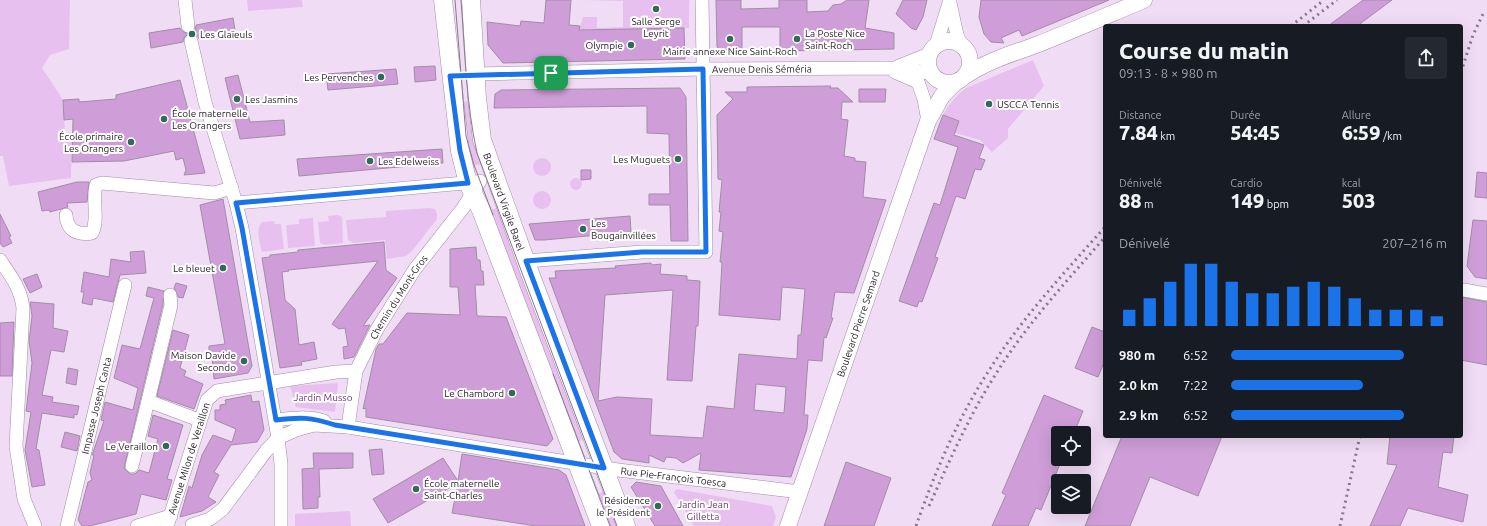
<!DOCTYPE html>
<html lang="fr">
<head>
<meta charset="utf-8">
<style>
	:root { --surface:#171b24; --page:#242831; --text:#f1f3f6; --muted:#9ea1a6; --accent:#1a73e8 }
	body { margin:0; font-family:Ubuntu,sans-serif; background:var(--page); color:var(--text); height:100vh; display:flex; flex-direction:column; font-size:15px; white-space:nowrap }
	* { box-sizing:border-box; margin:0 }
	p { font-size:13px; color:var(--muted) }
	.icon { flex:none; width:22px; height:22px; fill:none; stroke:currentColor; stroke-width:2; stroke-linecap:round; stroke-linejoin:round }
	.map { position:relative; flex:1; overflow:hidden }
	.drawer { position:absolute; left:1103px; top:24px; width:360px; height:414px; display:flex; flex-direction:column; background:var(--surface); border-radius:4px; box-shadow:0 4px 16px #0002 }
	.drawer>* { flex:none }
	.buttons { position:absolute; left:1051px; top:426px; display:grid; gap:8px }
	.buttons a { display:grid; place-items:center; width:40px; height:40px; border-radius:4px; background:var(--surface); box-shadow:0 4px 16px #0002; font-size:20px }
	.pin { position:absolute; display:grid; place-items:center; width:34px; height:34px; color:#fff; margin:-17px; border-radius:8px; box-shadow:0 2px 6px #0006 }
	.round { display:grid; place-items:center; flex:none; width:42px; height:42px; border-radius:4px; background:var(--page) }
	.summary { display:flex; align-items:center; justify-content:space-between; height:68px; padding:0 16px }
	h1 { font-size:22px; font-weight:800; line-height:30px }
	.metrics { display:grid; grid-template-columns:repeat(3,1fr); gap:6px; height:68px; padding:4px 16px }
	.metrics div { display:grid; align-content:center }
	.metrics b { font-size:20px; font-weight:800 }
	.metrics small { font-size:11px; font-weight:400 }
	.metrics p { font-size:11px }
	.chart { height:112px; padding:8px 16px }
	.chart p { display:flex; justify-content:space-between }
	.chart svg { width:100%; height:72px; margin-top:4px; stroke:var(--accent); stroke-width:6 }
	ul { padding:0 16px; list-style:none; font-size:13px }
	li { display:grid; grid-template-columns:64px 48px 1fr; align-items:center; height:30px }
	li i { height:10px; border-radius:5px; background:var(--accent) }
	.map>svg:first-child { display:block }
	.green { fill:#e8c0ef }
	.building { fill:#cf9ed8; stroke:#a18da5; fill-rule:evenodd }
	.lines { fill:none; stroke-linecap:round; stroke-linejoin:round }
	.minor-casing { stroke:#a18da5; stroke-width:14 }
	.tertiary-casing { stroke:#a18da5; stroke-width:17 }
	.secondary-casing { stroke:#a18da5; stroke-width:19 }
	.minor { stroke:#fff; stroke-width:13 }
	.tertiary { stroke:#fff; stroke-width:16 }
	.secondary { stroke:#fff; stroke-width:18 }
	.tram { stroke:#87798a; stroke-width:1 }
	.rail { stroke:#87798a; stroke-width:3; stroke-dasharray:2 4; stroke-linecap:butt }
	.route-casing { stroke:#fff; stroke-width:8 }
	.route { stroke:#1a73e8; stroke-width:5 }
	.poi-dot { fill:#2f6b56; stroke:#fff; stroke-width:1.5 }
	.labels { text-anchor:middle; dominant-baseline:central; stroke-width:4; stroke-linejoin:round; paint-order:stroke }
	.poi-label { font-size:10px; fill:#2c242d; stroke:#fff; text-anchor:end }
	.street-label { font-size:10px; fill:#2c242d; stroke:#fff }
	.park-label { font-size:10px; fill:#6e3379; stroke:#fff }
</style>
</head>
<body>
<div class="map">
<svg width="1487" height="526" viewBox="0 0 1487 526">
	<rect width="100%" height="100%" fill="#f1dcf5"/>
	<g class="green">
		<polygon points="0,0 70,0 69,49 50,55 42,68 63,100 65,132 72,137 71,178 9,186 3,156 0,156"/>
		<polygon points="247,0 302,0 303,7 248,11"/>
		<polygon points="584,0 689,0 689,28 579,30 583,17 597,17 597,28 623,27 623,1"/>
		<path d="M1033,60l11,26 -36,43v9l-16,14 -12,-12 -25,-7 4,-12 -16,-6c6,-11 13,-19 23,-27z"/>
		<polygon points="472,101 483,164 471,166 459,102"/>
		<circle cx="542" cy="167" r="9"/>
		<circle cx="576" cy="184" r="6"/>
		<circle cx="542" cy="200" r="9"/>
		<polygon points="499,207 587,438 576,443 488,211"/>
		<polygon points="429,208 435,209 437,214 437,219 412,251 406,256 387,259 385,240 354,243 348,240 346,220 386,217 386,211"/>
		<polygon points="338,215 342,217 343,243 325,245 320,243 318,222 329,221 328,216"/>
		<polygon points="313,218 315,246 288,248 286,225 299,224 299,219"/>
		<path d="M274,221l1,3h6l3,25 -22,3c-2,-9 -7,-23 0,-30z"/>
		<polygon points="338,383 335,412 296,407 290,386"/>
		<polygon points="677,489 772,506 776,517 773,526 694,526 674,492"/>
		<polygon points="607,490 621,526 606,526 595,495"/>
		<polygon points="350,511 351,526 295,526 295,514"/>
	</g>
	<g class="building">
		<polygon points="546,0 571,0 569,25 580,26 579,30 684,28 685,59 503,63 488,45 487,22 520,26 521,21 544,23"/>
		<polygon points="716,0 741,0 741,9 779,8 779,0 807,0 807,12 828,11 833,5 841,4 847,0 869,0 865,28 894,33 894,49 780,51 780,27 742,27 742,51 721,50 717,47"/>
		<polygon points="903,0 927,0 923,17 916,30 911,28 896,14"/>
		<polygon points="981,0 1109,0 1022,36 1019,30 1001,38 1004,43 991,42 984,34 979,17"/>
		<polygon points="1363,0 1392,0 1357,26 1328,26"/>
		<polygon points="233,18 236,36 223,38 223,35 199,39 197,35 191,33 195,30 196,25"/>
		<polygon points="180,28 182,31 188,34 184,38 183,42 151,48 149,33"/>
		<polygon points="435,66 436,80 415,82 414,67"/>
		<polygon points="396,69 398,84 328,90 326,74"/>
		<polygon points="238,75 250,122 284,120 285,135 240,139 225,78"/>
		<polygon points="180,80 205,173 184,175 186,170 183,158 176,160 174,151 124,161 72,162 73,119 64,120 63,100 79,99 79,102 116,99 116,95"/>
		<path d="M831,86l-1,2h8l15,14h-11l-1,17 7,1 -4,36 11,2v3l11,1 -3,35 23,3 -32,93 -19,-1 -4,26h2l-7,20 -2,-1 -2,24 -14,-1 -4,55h4l-1,14 -16,48 -92,-7 2,-17 -18,10 -7,-5 -10,-1 -2,5 -15,-7v8l-27,-4 -8,-7 -65,-174h7l-1,-7 61,-3 -1,-2 36,-3 1,2 9,-1 -1,10 27,2v4l13,1 -2,45h-2l-4,55 -25,-1 6,-90 -68,5 -7,106 19,-4 35,2 -2,36 53,3 4,-32 27,3 5,-55 58,5 1,-24h3l4,-46 -23,-2 -2,33 -61,-5 3,-53h-2l3,-30 -4,-1 2,-19h-2l3,-32 -4,-1 -1,-64 16,-16 -8,-7h22v-5zM756,384l30,3 -2,26 -30,-3z"/>
		<polygon points="680,88 686,97 688,241 671,241 670,205 649,205 649,194 670,194 669,134 647,133 647,106 494,108 495,94 501,90"/>
		<polygon points="859,89 886,89 885,102 859,102"/>
		<polygon points="943,115 959,121 954,135 984,145 979,158 985,160 981,170 975,169 965,199 956,196 935,257 938,258 922,302 919,301 917,307 899,301 934,203 940,205 958,147 934,139"/>
		<polygon points="442,149 443,163 299,176 297,159"/>
		<polygon points="581,170 591,170 591,179 581,180"/>
		<polygon points="1477,172 1487,173 1487,198 1475,197"/>
		<polygon points="77,182 89,182 87,202 67,203 68,207 50,212 49,210 42,211 38,192"/>
		<polygon points="223,199 252,366 248,373 214,379 212,357 209,358 209,346 225,344 200,205"/>
		<polygon points="0,214 11,236 9,237 12,243 3,247 0,243"/>
		<polygon points="630,216 631,232 544,240 535,240 529,224"/>
		<polygon points="1473,220 1487,221 1487,279 1475,277 1467,266"/>
		<polygon points="384,242 386,270 397,278 363,326 370,325 354,357 344,359 343,347 348,346 345,328 339,329 332,324 378,261 288,270 289,271 282,272 285,300 295,309 299,345 314,342 317,359 301,362 302,365 280,368 262,258 270,257 270,255 298,252 298,250"/>
		<polygon points="476,247 477,260 480,260 481,271 483,271 484,285 475,285 477,316 506,317 553,439 547,446 366,417 366,408 363,409 376,349 379,344 383,344 407,313 460,315 458,287 450,287 450,249"/>
		<polygon points="144,251 146,273 120,275 113,302 93,298 92,305 82,303 84,292 81,292 84,272 109,277 111,259 131,262 130,252"/>
		<polygon points="37,274 42,287 30,293 23,279"/>
		<polygon points="176,283 187,286 183,298 178,297 174,288"/>
		<polygon points="148,287 164,291 163,304 124,468 130,474 135,474 139,470 149,473 158,439 148,436 153,415 183,425 167,479 172,480 166,500 141,494 136,514 90,526 82,526 78,520 88,482 92,480 90,473 94,455 92,455 104,421 101,420 105,402 133,410 138,388 114,378 122,345 140,349 154,298 146,296"/>
		<polygon points="1461,297 1487,302 1487,365 1461,360"/>
		<polygon points="30,302 54,304 53,328 68,331 64,352 51,350 42,395 53,397 52,402 79,406 77,415 74,414 74,418 42,413 36,449 39,450 45,485 32,487 25,450 31,412 26,411 32,363 29,341 32,316"/>
		<polygon points="14,322 12,376 0,376 0,323"/>
		<polygon points="1092,327 1105,332 1105,360 1098,377 1075,368"/>
		<polygon points="173,330 189,335 180,368 186,371 184,376 203,384 194,409 157,396"/>
		<polygon points="68,368 78,370 76,385 66,383"/>
		<polygon points="251,395 252,402 259,401 264,430 257,442 231,445 214,472 219,475 208,497 216,502 202,511 180,517 189,486 192,488 202,455 213,435 232,442 236,429 215,420 215,410 220,410 220,405 226,404 225,400"/>
		<polygon points="1044,395 1083,411 1074,433 1058,433 1058,459 1062,459 1041,510 1036,508 1028,526 992,526 1006,495 1002,493"/>
		<polygon points="65,432 80,436 77,451 61,447"/>
		<polygon points="1122,436 1222,436 1198,496 1150,477 1130,526 1085,526"/>
		<polygon points="1390,436 1454,436 1452,453 1443,452 1438,487 1468,495 1463,522 1408,508 1400,526 1370,526 1397,465 1387,464"/>
		<polygon points="382,449 384,474 372,475 369,450"/>
		<polygon points="313,453 353,453 353,468 319,469 320,497 318,497 318,508 303,509 302,469 314,468"/>
		<polygon points="462,454 559,470 566,475 585,526 536,526 452,513 458,483 388,523 373,499 443,458 458,481"/>
		<polygon points="846,462 891,478 874,526 824,526"/>
		<polygon points="636,482 661,486 683,526 655,526 631,487"/>
	</g>
	<g class="lines">
		<defs>
			<g id="minor">
				<polyline points="185,0 188,26"/>
				<polyline points="950,3 957,35 961,45"/>
				<polyline points="191,41 205,102 236,203 242,228 278,438 281,464 281,526"/>
				<polyline points="936,45 950,0"/>
				<polyline points="899,66 929,54"/>
				<polyline points="895,72 918,82 924,99 928,121"/>
				<path id="s1" d="M476,74l227,-5 191,-1 36,5"/>
				<polyline points="236,203 476,182"/>
				<path d="M66,215c1,16 11,20 26,18 7,-13 0,-32 4,-48l6,-2 112,10 18,-5"/>
				<path d="M0,260c11,16 21,29 23,48l-7,138 8,53 11,27"/>
				<polyline points="526,261 642,252 706,252 702,0"/>
				<polyline points="1464,290 1487,294"/>
				<polyline points="170,295 171,305 148,401 199,420"/>
				<path d="M276,420c16,-2 32,-4 48,1"/>
				<path id="s2" d="M348,427l8,-56 21,-42 38,-60 48,-61 17,-27"/>
				<polyline points="132,466 148,401"/>
				<path id="s3" d="M192,525l18,-6 13,-10 43,-58 12,-13 18,-8 18,-5 34,2 270,43 182,22"/>
				<path id="s4" d="M67,526l58,-241"/>
				<polyline points="137,526 171,516"/>
				<path id="s5" d="M167,526l40,-126 10,-9 119,-19 20,-1"/>
			</g>
			<g id="tertiary">
				<circle cx="949" cy="62" r="21"/>
				<path d="M965,76c22,-15 46,-22 71,-31 36,-14 72,-30 108,-45"/>
				<path id="s6" d="M788,526l140,-405 14,-25 13,-13"/>
			</g>
			<g id="secondary">
				<polyline points="443,0 460,151 468,183 481,210 601,526"/>
				<path id="s7" d="M471,0l6,98 5,42 49,136 95,250"/>
			</g>
		</defs>
		<use href="#minor" class="minor-casing"/>
		<use href="#tertiary" class="tertiary-casing"/>
		<use href="#secondary" class="secondary-casing"/>
		<use href="#minor" class="minor"/>
		<use href="#tertiary" class="tertiary"/>
		<use href="#secondary" class="secondary"/>
		<g class="tram">
			<polyline points="455,0 466,136 474,165 493,215"/>
			<path d="M461,0c4,51 5,103 16,153l140,373"/>
			<polyline points="553,374 610,526"/>
		</g>
		<g class="rail">
			<polyline points="1291,26 1324,0"/>
			<polyline points="1303,26 1337,0"/>
			<polyline points="1461,72 1473,35 1484,12"/>
			<path d="M929,506c20,-44 39,-88 65,-129 31,-51 72,-95 111,-140"/>
			<path d="M916,526c19,-54 41,-106 72,-154 33,-53 76,-99 117,-145"/>
			<polyline points="1340,526 1360,436"/>
		</g>
	</g>
	<g class="lines">
		<defs>
			<path id="route" d="M703,69l3,183h-64l-116,9 78,207 -269,-43c-24,-8 -35,-8 -59,-5l-34,-192 -6,-25 232,-20 -8,-32 -10,-75z"/>
		</defs>
		<use href="#route" class="route-casing"/>
		<use href="#route" class="route"/>
	</g>
	<g class="poi-dot">
		<circle cx="656" cy="9" r="4"/>
		<circle cx="192" cy="34" r="4"/>
		<circle cx="730" cy="39" r="4"/>
		<circle cx="797" cy="39" r="4"/>
		<circle cx="631" cy="45" r="4"/>
		<circle cx="381" cy="77" r="4"/>
		<circle cx="237" cy="99" r="4"/>
		<circle cx="989" cy="104" r="4"/>
		<circle cx="164" cy="119" r="4"/>
		<circle cx="131" cy="142" r="4"/>
		<circle cx="678" cy="159" r="4"/>
		<circle cx="370" cy="161" r="4"/>
		<circle cx="583" cy="229" r="4"/>
		<circle cx="223" cy="268" r="4"/>
		<circle cx="244" cy="361" r="4"/>
		<circle cx="512" cy="393" r="4"/>
		<circle cx="166" cy="446" r="4"/>
		<circle cx="416" cy="489" r="4"/>
		<circle cx="658" cy="506" r="4"/>
	</g>
	<g class="labels">
		<g class="poi-label">
			<text x="656" y="21" text-anchor="middle">Salle Serge<tspan x="656" dy="12">Leyrit</tspan></text>
			<text x="805" y="33" text-anchor="start">La Poste Nice<tspan x="805" dy="12">Saint-Roch</tspan></text>
			<text x="200" y="34" text-anchor="start">Les Glaïeuls</text>
			<text x="623" y="45">Olympie</text>
			<text x="730" y="51" text-anchor="middle">Mairie annexe Nice Saint-Roch</text>
			<text x="373" y="77">Les Pervenches</text>
			<text x="245" y="99" text-anchor="start">Les Jasmins</text>
			<text x="997" y="104" text-anchor="start">USCCA Tennis</text>
			<text x="172" y="113" text-anchor="start">École maternelle<tspan x="172" dy="12">Les Orangers</tspan></text>
			<text x="123" y="136">École primaire<tspan x="123" dy="12">Les Orangers</tspan></text>
			<text x="670" y="159">Les Muguets</text>
			<text x="378" y="161" text-anchor="start">Les Edelweiss</text>
			<text x="591" y="223" text-anchor="start">Les<tspan x="591" dy="12">Bougainvillées</tspan></text>
			<text x="215" y="268">Le bleuet</text>
			<text x="236" y="355">Maison Davide<tspan x="236" dy="12">Secondo</tspan></text>
			<text x="504" y="393">Le Chambord</text>
			<text x="158" y="446">Le Veraillon</text>
			<text x="424" y="483" text-anchor="start">École maternelle<tspan x="424" dy="12">Saint-Charles</tspan></text>
			<text x="650" y="500">Résidence<tspan x="650" dy="12">le Président</tspan></text>
		</g>
		<g class="street-label">
			<text stroke="none"><textPath href="#s1" startOffset="286">Avenue Denis Séméria</textPath></text>
			<text stroke="none"><textPath href="#s7" startOffset="206">Boulevard Virgile Barel</textPath></text>
			<text stroke="none"><textPath href="#s2" startOffset="142">Chemin du Mont-Gros</textPath></text>
			<text stroke="none"><textPath href="#s6" startOffset="214">Boulevard Pierre Semard</textPath></text>
			<text stroke="none"><textPath href="#s4" startOffset="124">Impasse Joseph Canta</textPath></text>
			<text stroke="none"><textPath href="#s5" startOffset="71">Avenue Milon de Veraillon</textPath></text>
			<text stroke="none"><textPath href="#s3" startOffset="527">Rue Pie-François Toesca</textPath></text>
		</g>
		<g class="park-label">
			<text x="323" y="397">Jardin Musso</text>
			<text x="703" y="504">Jardin Jean<tspan x="703" dy="12">Gilletta</tspan></text>
		</g>
	</g>
</svg>
<div class="buttons">
<a><svg class="icon" aria-label="locate" viewBox="0 0 24 24"><circle cx="12" cy="12" r="6"/><path d="M12 2v4M12 18v4M2 12h4M18 12h4"/></svg></a>
<a><svg class="icon" aria-label="layers" viewBox="0 0 24 24"><path d="M12 4l9 5-9 5-9-5zM3 14l9 5 9-5"/></svg></a>
</div>
<div class="pin" style="left:551px;top:73px;background:#1e9e55"><svg class="icon" aria-label="arrive" viewBox="0 0 24 24"><path d="M6 21V4h12l-3 4 3 4H6"/></svg></div>
<section class="drawer">
<div class="summary"><div><h1>Course du matin</h1><p>09:13 · 8 × 980 m</p></div><a class="round"><svg class="icon" aria-label="share" viewBox="0 0 24 24"><path d="M12 15V3M7 8l5-5 5 5M5 13v7h14v-7"/></svg></a></div>
<div class="metrics">
<div><p>Distance</p><b>7.84<small> km</small></b></div>
<div><p>Durée</p><b>54:45</b></div>
<div><p>Allure</p><b>6:59<small> /km</small></b></div>
</div>
<div class="metrics">
<div><p>Dénivelé</p><b>88<small> m</small></b></div>
<div><p>Cardio</p><b>149<small> bpm</small></b></div>
<div><p>kcal</p><b>503</b></div>
</div>
<div class="chart"><p><span>Dénivelé</span>207–216 m</p>
<svg viewBox="0 0 160 44" preserveAspectRatio="none"><path d="M5 44V34M15 44V27M25 44V17M35 44V6M45 44V6M55 44V17M65 44V24M75 44V24M85 44V20M95 44V17M105 44V20M115 44V27M125 44V34M135 44V34M145 44V34M155 44V38"/></svg>
</div>
<ul>
<li><b>980 m</b>6:52<i style="width:80%"></i></li>
<li><b>2.0 km</b>7:22<i style="width:61%"></i></li>
<li><b>2.9 km</b>6:52<i style="width:80%"></i></li>
</ul>
</section>
</div>
</body>
</html>
